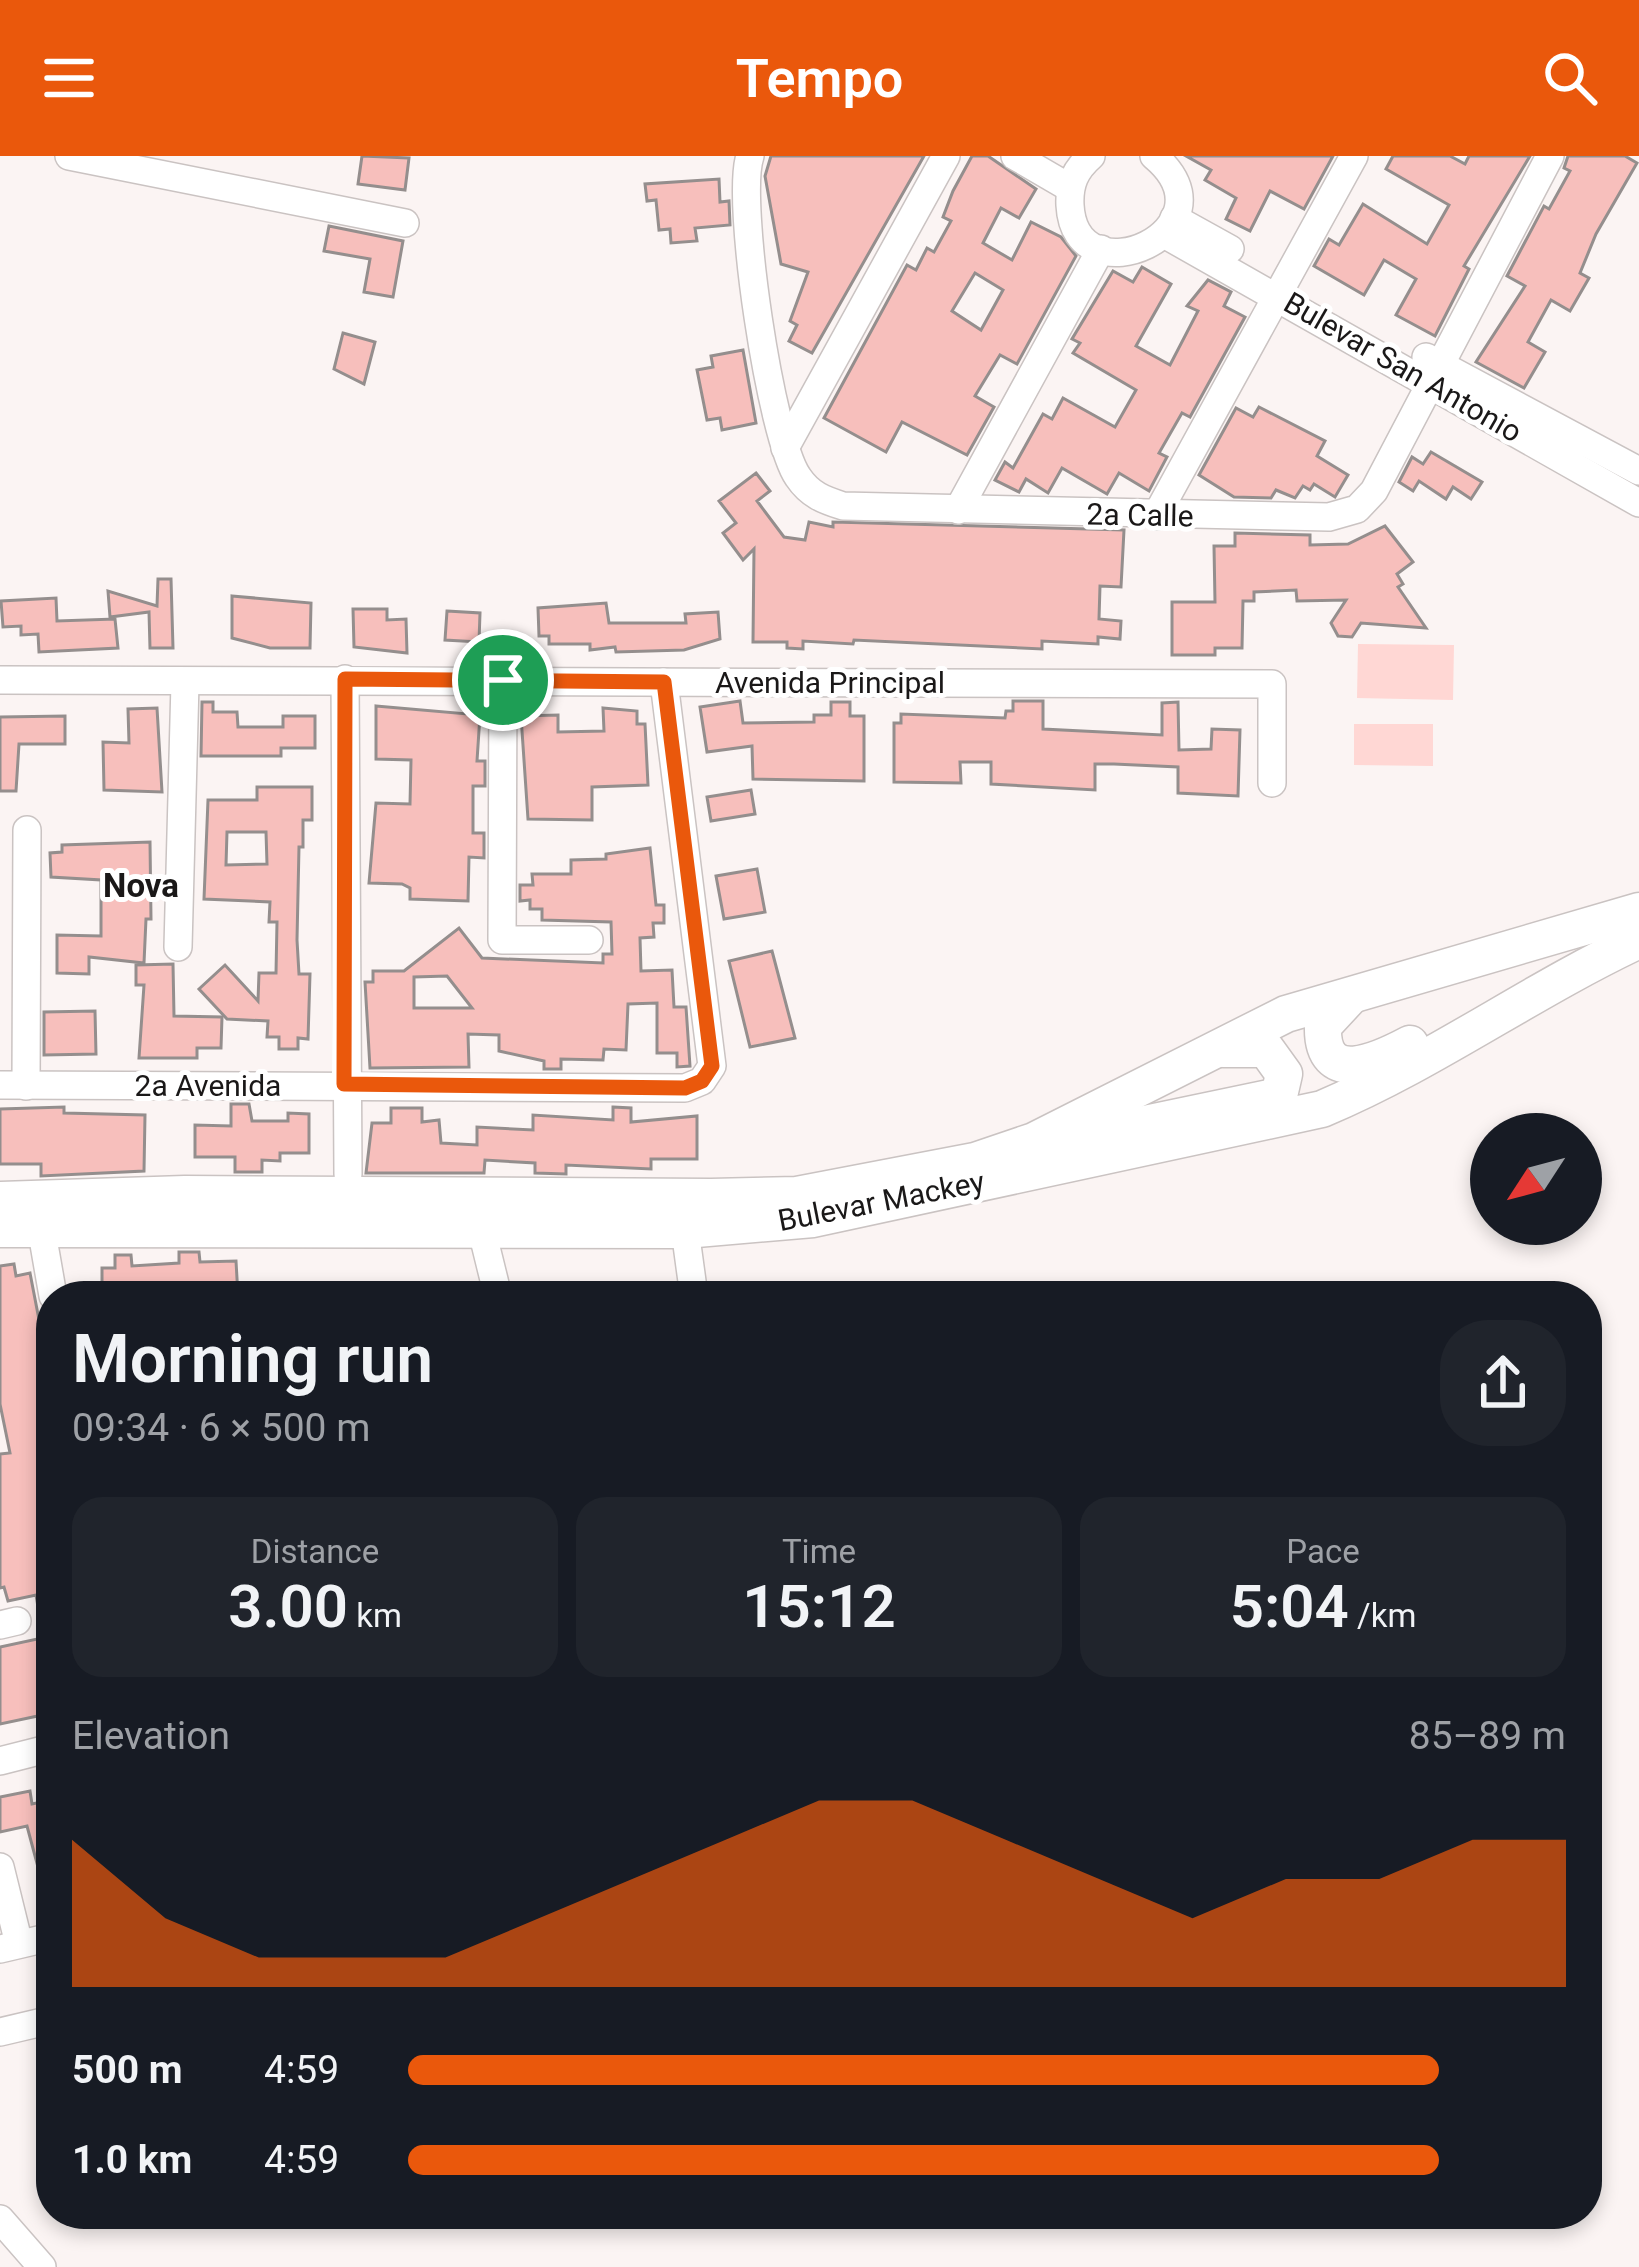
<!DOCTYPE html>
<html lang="en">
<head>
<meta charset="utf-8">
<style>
	:root { --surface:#171b24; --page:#20242c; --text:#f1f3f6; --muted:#9ea1a6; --accent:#ea580c }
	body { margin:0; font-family:Roboto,sans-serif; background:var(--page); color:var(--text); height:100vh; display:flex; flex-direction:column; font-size:45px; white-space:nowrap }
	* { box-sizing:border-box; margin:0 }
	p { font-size:39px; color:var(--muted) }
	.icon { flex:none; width:66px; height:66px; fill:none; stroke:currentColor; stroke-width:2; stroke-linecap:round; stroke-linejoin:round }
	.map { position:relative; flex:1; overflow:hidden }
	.sheet { position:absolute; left:36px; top:1125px; width:1566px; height:948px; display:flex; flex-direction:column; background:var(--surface); border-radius:48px; box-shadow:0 6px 18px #0003 }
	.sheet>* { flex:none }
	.needle { width:78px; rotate:234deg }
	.buttons { position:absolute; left:1470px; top:957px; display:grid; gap:24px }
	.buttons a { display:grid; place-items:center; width:132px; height:132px; border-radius:50%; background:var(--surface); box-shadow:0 6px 18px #0003; font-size:60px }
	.pin { position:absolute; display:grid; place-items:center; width:102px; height:102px; color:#fff; margin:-51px; border:6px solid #fff; border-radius:50%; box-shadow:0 3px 12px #0007 }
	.round { display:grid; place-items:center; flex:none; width:126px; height:126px; border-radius:48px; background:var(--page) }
	.overview { display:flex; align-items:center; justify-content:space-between; height:204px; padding:0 36px }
	h1 { font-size:66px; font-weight:600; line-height:90px }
	.figures { display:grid; grid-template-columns:repeat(3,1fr); gap:18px; height:204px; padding:12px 36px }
	.figures div { display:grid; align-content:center; border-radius:30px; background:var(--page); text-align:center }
	.figures b { font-size:60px; font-weight:600 }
	.figures small { font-size:33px; font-weight:400 }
	.figures p { font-size:33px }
	.chart { height:336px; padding:24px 36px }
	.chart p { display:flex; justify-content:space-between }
	.chart svg { width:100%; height:216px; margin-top:12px; fill:var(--accent); opacity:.7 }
	ul { padding:0 36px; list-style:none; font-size:39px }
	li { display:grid; grid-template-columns:192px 144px 1fr; align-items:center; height:90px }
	li i { height:30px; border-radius:15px; background:var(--accent) }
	header { display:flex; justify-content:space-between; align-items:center; height:156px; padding:0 36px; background:var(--accent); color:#fff; font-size:54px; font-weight:600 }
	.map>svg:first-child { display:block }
	.green { fill:#ffd7d4 }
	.building { fill:#f7bfbc; stroke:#948e8d; stroke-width:3; fill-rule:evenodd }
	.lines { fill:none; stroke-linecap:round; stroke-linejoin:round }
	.minor-casing { stroke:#cac3c2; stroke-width:30 }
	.major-casing { stroke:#cac3c2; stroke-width:39 }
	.minor { stroke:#fff; stroke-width:27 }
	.major { stroke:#fff; stroke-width:36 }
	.route-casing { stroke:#fff; stroke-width:24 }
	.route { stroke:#ea580c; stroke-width:15 }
	.labels { text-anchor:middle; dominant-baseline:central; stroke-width:10; stroke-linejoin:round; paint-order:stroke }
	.street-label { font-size:30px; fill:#1a1818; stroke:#fff }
	.neighbourhood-label { font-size:33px; font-weight:bold; fill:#1a1818; stroke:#fff }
</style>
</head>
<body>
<header><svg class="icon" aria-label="menu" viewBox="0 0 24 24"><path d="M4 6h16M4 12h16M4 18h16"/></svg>Tempo<svg class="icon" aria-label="search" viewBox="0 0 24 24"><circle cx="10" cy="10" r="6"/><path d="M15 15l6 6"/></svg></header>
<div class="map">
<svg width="1639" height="2111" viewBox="0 0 1639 2111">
	<rect width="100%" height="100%" fill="#fbf4f3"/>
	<g class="green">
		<polygon points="1358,488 1454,489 1453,544 1357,542"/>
		<polygon points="1354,568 1433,568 1433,610 1354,609"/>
	</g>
	<g class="building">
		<polygon points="362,0 409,2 405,34 358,28"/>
		<polygon points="771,0 924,0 812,197 789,185 797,169 790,165 808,116 781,108 765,20"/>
		<path d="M972,0h16l48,33 -17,29 -18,-10 -18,35 29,17 19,-38 30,15 15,19 -59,108 -17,-9 -25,41 19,11 -27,48 -65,-33 -16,30 -62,-34 83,-153 9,5 11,-22 7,4 17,-31 -8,-4 10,-26zM975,117l28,17 -22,40 -29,-19z"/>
		<polygon points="1186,0 1333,0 1304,53 1270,35 1250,75 1226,63 1236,42 1205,24 1211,14"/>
		<polygon points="1393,0 1450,0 1465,8 1469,0 1530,0 1464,110 1469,113 1435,180 1396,159 1416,123 1384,104 1364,139 1314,110 1329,83 1339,89 1363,48 1427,88 1449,49 1386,13"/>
		<polygon points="1568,0 1625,0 1637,7 1596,78 1580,117 1589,122 1570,155 1551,144 1528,186 1545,196 1524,232 1476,206 1525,130 1507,120 1544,50 1549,53 1570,15 1564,12"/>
		<polygon points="719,23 720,46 729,45 730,69 695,72 697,85 671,87 670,73 659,74 656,44 647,45 645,28"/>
		<polygon points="329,70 403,85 393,141 364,136 370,103 324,95"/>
		<polygon points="1142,111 1171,128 1136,190 1170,209 1198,155 1187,150 1208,124 1231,136 1224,150 1245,161 1190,261 1182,257 1159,297 1167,301 1149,335 1119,317 1107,338 1062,312 1048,337 1026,323 1019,336 995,324 1005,306 1013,312 1043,258 1052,263 1063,242 1115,271 1136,234 1073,197 1080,187 1072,183 1113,115 1133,126"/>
		<polygon points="343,177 375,186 364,228 334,213"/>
		<polygon points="743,194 756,267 722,274 720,262 707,264 697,214 713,211 711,200"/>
		<polygon points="1259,251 1325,285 1317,300 1348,319 1335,341 1314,328 1310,334 1303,330 1295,342 1276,334 1271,342 1234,341 1199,319 1236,252 1253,261"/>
		<polygon points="1431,296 1482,326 1471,343 1453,331 1446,343 1419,325 1413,335 1399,326 1412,301 1423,308"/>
		<polygon points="756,317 770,335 757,345 784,381 805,384 809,366 833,371 833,366 1124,374 1121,431 1100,430 1099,463 1121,465 1120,483 1098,481 1098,488 1042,485 1042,493 854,484 853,488 803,485 803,493 787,492 787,486 753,486 754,393 743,404 723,377 736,367 719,345"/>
		<polygon points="1385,370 1413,406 1397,418 1403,428 1398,431 1426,472 1361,467 1352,481 1338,480 1331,467 1346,444 1297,445 1296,434 1254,436 1254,445 1243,445 1242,492 1215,492 1215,499 1172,499 1172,446 1215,446 1214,390 1235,390 1235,377 1310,379 1310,389 1348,388"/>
		<polygon points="158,423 171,423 173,492 150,492 149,456 110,461 108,435 157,450"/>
		<polygon points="232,440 311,447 310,492 270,492 232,482"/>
		<polygon points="56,442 57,465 115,463 118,492 39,496 38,478 21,479 21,470 3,471 1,445"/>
		<polygon points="606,447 609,467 686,467 685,458 718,456 720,483 684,494 616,496 615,491 590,494 590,488 549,488 549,480 539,480 538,452"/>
		<polygon points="353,453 387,453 387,464 406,463 407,497 354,491"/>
		<polygon points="447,455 480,457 479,486 445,484"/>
		<polygon points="740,545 743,567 814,566 814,559 831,559 831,546 850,546 850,560 864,560 864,625 753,623 752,590 707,596 700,551"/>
		<polygon points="1013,545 1043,545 1043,573 1162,579 1162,547 1178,546 1179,594 1211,593 1212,573 1240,574 1238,640 1178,637 1178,611 1114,608 1095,608 1095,634 991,628 991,606 960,606 961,627 894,626 894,567 901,567 901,558 1005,562 1006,555 1013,555"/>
		<polygon points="202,546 213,546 213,556 237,556 238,571 283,571 283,560 315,560 315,592 281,592 281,600 201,600"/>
		<polygon points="376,550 480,559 477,605 485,605 485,630 473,630 473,677 484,677 484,702 469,701 468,745 410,743 410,732 402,728 369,727 376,647 410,648 411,604 376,603"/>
		<polygon points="157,552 162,636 104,634 103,586 129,587 128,553"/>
		<polygon points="603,552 637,555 637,568 645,568 648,629 592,631 592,664 528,663 521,560 558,559 558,576 604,575"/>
		<polygon points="65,560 65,588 19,588 16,635 0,635 0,561"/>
		<path d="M257,631h55v33h-9v27h-4l-2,93 2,34h11l-2,65 -10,-1v11h-19v-12h-12l1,-16 -41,-2 -28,-30 26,-24 33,36 1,-28h17l1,-51h-8l1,-20 -66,-3 4,-99h49zM227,676h39l1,32 -41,1z"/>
		<polygon points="751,634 755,658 711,665 707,641"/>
		<polygon points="150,686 151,763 146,763 144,807 89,801 89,818 57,817 57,779 101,780 101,724 51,721 50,697 62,696 62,689"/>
		<path d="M650,692l6,57h8v18h-11l1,14 -14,1 1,33 31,-1 2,37h12l4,59 -13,1v-14h-20v-50l-29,1 -2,46 -22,-1 -1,11 -42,-1v10h-17v-8l-45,-10v-16l-31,-1 1,33 -99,1 -5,-86h8v-11h31l55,-43 23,30 121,5v-9h9l-1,-32 -69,-2v-11h-12v-9l-10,1v-16h13l-1,-11h39v-14l35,-1v-5zM447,820l25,32h-58v-31z"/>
		<polygon points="757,713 765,756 724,763 716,720"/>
		<polygon points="772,795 795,882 750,891 729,805"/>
		<polygon points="173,808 174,860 222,861 221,892 197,892 197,902 139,902 144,829 136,829 136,809"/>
		<polygon points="95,855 96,898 44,899 44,856"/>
		<polygon points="231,948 249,948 252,965 288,965 288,957 309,958 309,997 280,997 280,1005 262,1004 262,1016 235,1016 235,1001 195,1001 195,969 231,970"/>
		<polygon points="64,951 64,957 145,959 144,1015 41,1020 41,1008 0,1008 0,953"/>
		<polygon points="613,951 631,952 631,966 697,960 697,1003 651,1003 651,1013 566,1009 566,1018 535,1017 535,1007 485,1004 484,1017 366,1017 372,967 391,967 391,952 422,952 422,966 439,964 441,987 477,989 477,971 533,974 533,959 613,964"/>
		<polygon points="179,1096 199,1096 200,1106 236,1105 238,1140 102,1140 102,1112 115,1112 115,1099 131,1099 132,1110 179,1107"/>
		<polygon points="14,1108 16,1120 30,1117 51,1226 51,1248 42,1250 51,1305 51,1475 42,1475 36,1439 8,1445 4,1431 0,1432 0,1298 10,1297 0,1248 0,1110"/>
		<polygon points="51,1480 51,1524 40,1526 47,1558 0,1568 0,1491"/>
		<polygon points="30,1635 32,1648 51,1644 51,1740 46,1741 27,1670 0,1676 0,1641"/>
	</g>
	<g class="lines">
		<defs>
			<g id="minor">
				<polyline points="69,0 405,67"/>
				<path d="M750,0c-15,43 21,283 48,321 12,18 26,23 45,29l486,11 28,-8 17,-18 176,-335"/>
				<polyline points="1015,0 1070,32"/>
				<path d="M1091,0c-16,14 -22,28 -21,49 5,99 171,24 84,-49"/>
				<polyline points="1174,62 1230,93"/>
				<polyline points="1164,78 1639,347"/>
				<polyline points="1426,201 1639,315"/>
				<polyline points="785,292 946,0"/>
				<polyline points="958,354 1101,93"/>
				<polyline points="1156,360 1354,0"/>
				<polyline points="345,523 348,1018"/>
				<polyline points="0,524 1272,528 1272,627"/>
				<polyline points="503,524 502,784 589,784"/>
				<polyline points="178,791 185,527"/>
				<polyline points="0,929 685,932 702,925 712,910 664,526"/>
				<polyline points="26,930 27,674"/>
				<polyline points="41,1071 53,1140"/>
				<polyline points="481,1071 498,1140"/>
				<polyline points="685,1074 694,1140"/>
				<polyline points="0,1469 17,1465"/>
				<polyline points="0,1605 43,1594"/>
				<polyline points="0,1711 19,1788"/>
				<polyline points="0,1793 51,1781"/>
				<polyline points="0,1876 51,1864"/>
				<polyline points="0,2063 42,2111"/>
			</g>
			<g id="major">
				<path d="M1349,842l-26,28c-2,62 55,35 87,18"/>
				<polyline points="1077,994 1106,976 1279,940 1284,918 1266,893 1223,893"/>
				<polyline points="0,1044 185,1038 711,1041 797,1039 975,1005 1034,985 1286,858 1639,755"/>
				<path d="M0,1073l685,1 128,-11 509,-110c110,-46 208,-118 317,-169"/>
			</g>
		</defs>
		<use href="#minor" class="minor-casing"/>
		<use href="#major" class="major-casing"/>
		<use href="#minor" class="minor"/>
		<use href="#major" class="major"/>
	</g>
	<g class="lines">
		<defs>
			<polygon id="route" points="345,523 664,526 712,910 702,925 685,932 344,928"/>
		</defs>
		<use href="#route" class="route-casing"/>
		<use href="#route" class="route"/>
	</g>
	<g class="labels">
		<g class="street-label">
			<text transform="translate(1403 211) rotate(30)">Bulevar San Antonio</text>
			<text transform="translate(1140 359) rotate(1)">2a Calle</text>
			<text x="830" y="526">Avenida Principal</text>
			<text x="208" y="929">2a Avenida</text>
			<text transform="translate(881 1045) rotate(-11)">Bulevar Mackey</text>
		</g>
		<g class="neighbourhood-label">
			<text x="141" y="729">Nova</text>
		</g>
	</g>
</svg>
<div class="buttons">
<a><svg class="needle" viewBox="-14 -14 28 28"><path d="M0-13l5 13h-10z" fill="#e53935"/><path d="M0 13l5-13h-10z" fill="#9ea1a6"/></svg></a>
</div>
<div class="pin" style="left:503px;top:524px;background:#1e9e55"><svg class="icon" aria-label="arrive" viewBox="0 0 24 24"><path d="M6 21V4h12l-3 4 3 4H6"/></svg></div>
<section class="sheet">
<div class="overview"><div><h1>Morning run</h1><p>09:34 · 6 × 500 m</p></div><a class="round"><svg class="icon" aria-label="share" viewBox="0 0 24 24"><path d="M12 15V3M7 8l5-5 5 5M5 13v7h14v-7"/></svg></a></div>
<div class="figures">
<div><p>Distance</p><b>3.00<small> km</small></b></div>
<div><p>Time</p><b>15:12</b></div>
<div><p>Pace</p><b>5:04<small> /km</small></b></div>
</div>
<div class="chart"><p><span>Elevation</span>85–89 m</p>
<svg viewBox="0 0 160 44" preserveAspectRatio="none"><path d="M0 44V14L10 30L20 38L30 38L40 38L50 30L60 22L70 14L80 6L90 6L100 14L110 22L120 30L130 22L140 22L150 14L160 14V44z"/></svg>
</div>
<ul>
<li><b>500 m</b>4:59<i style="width:89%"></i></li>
<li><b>1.0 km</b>4:59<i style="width:89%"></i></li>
</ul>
</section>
</div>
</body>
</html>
